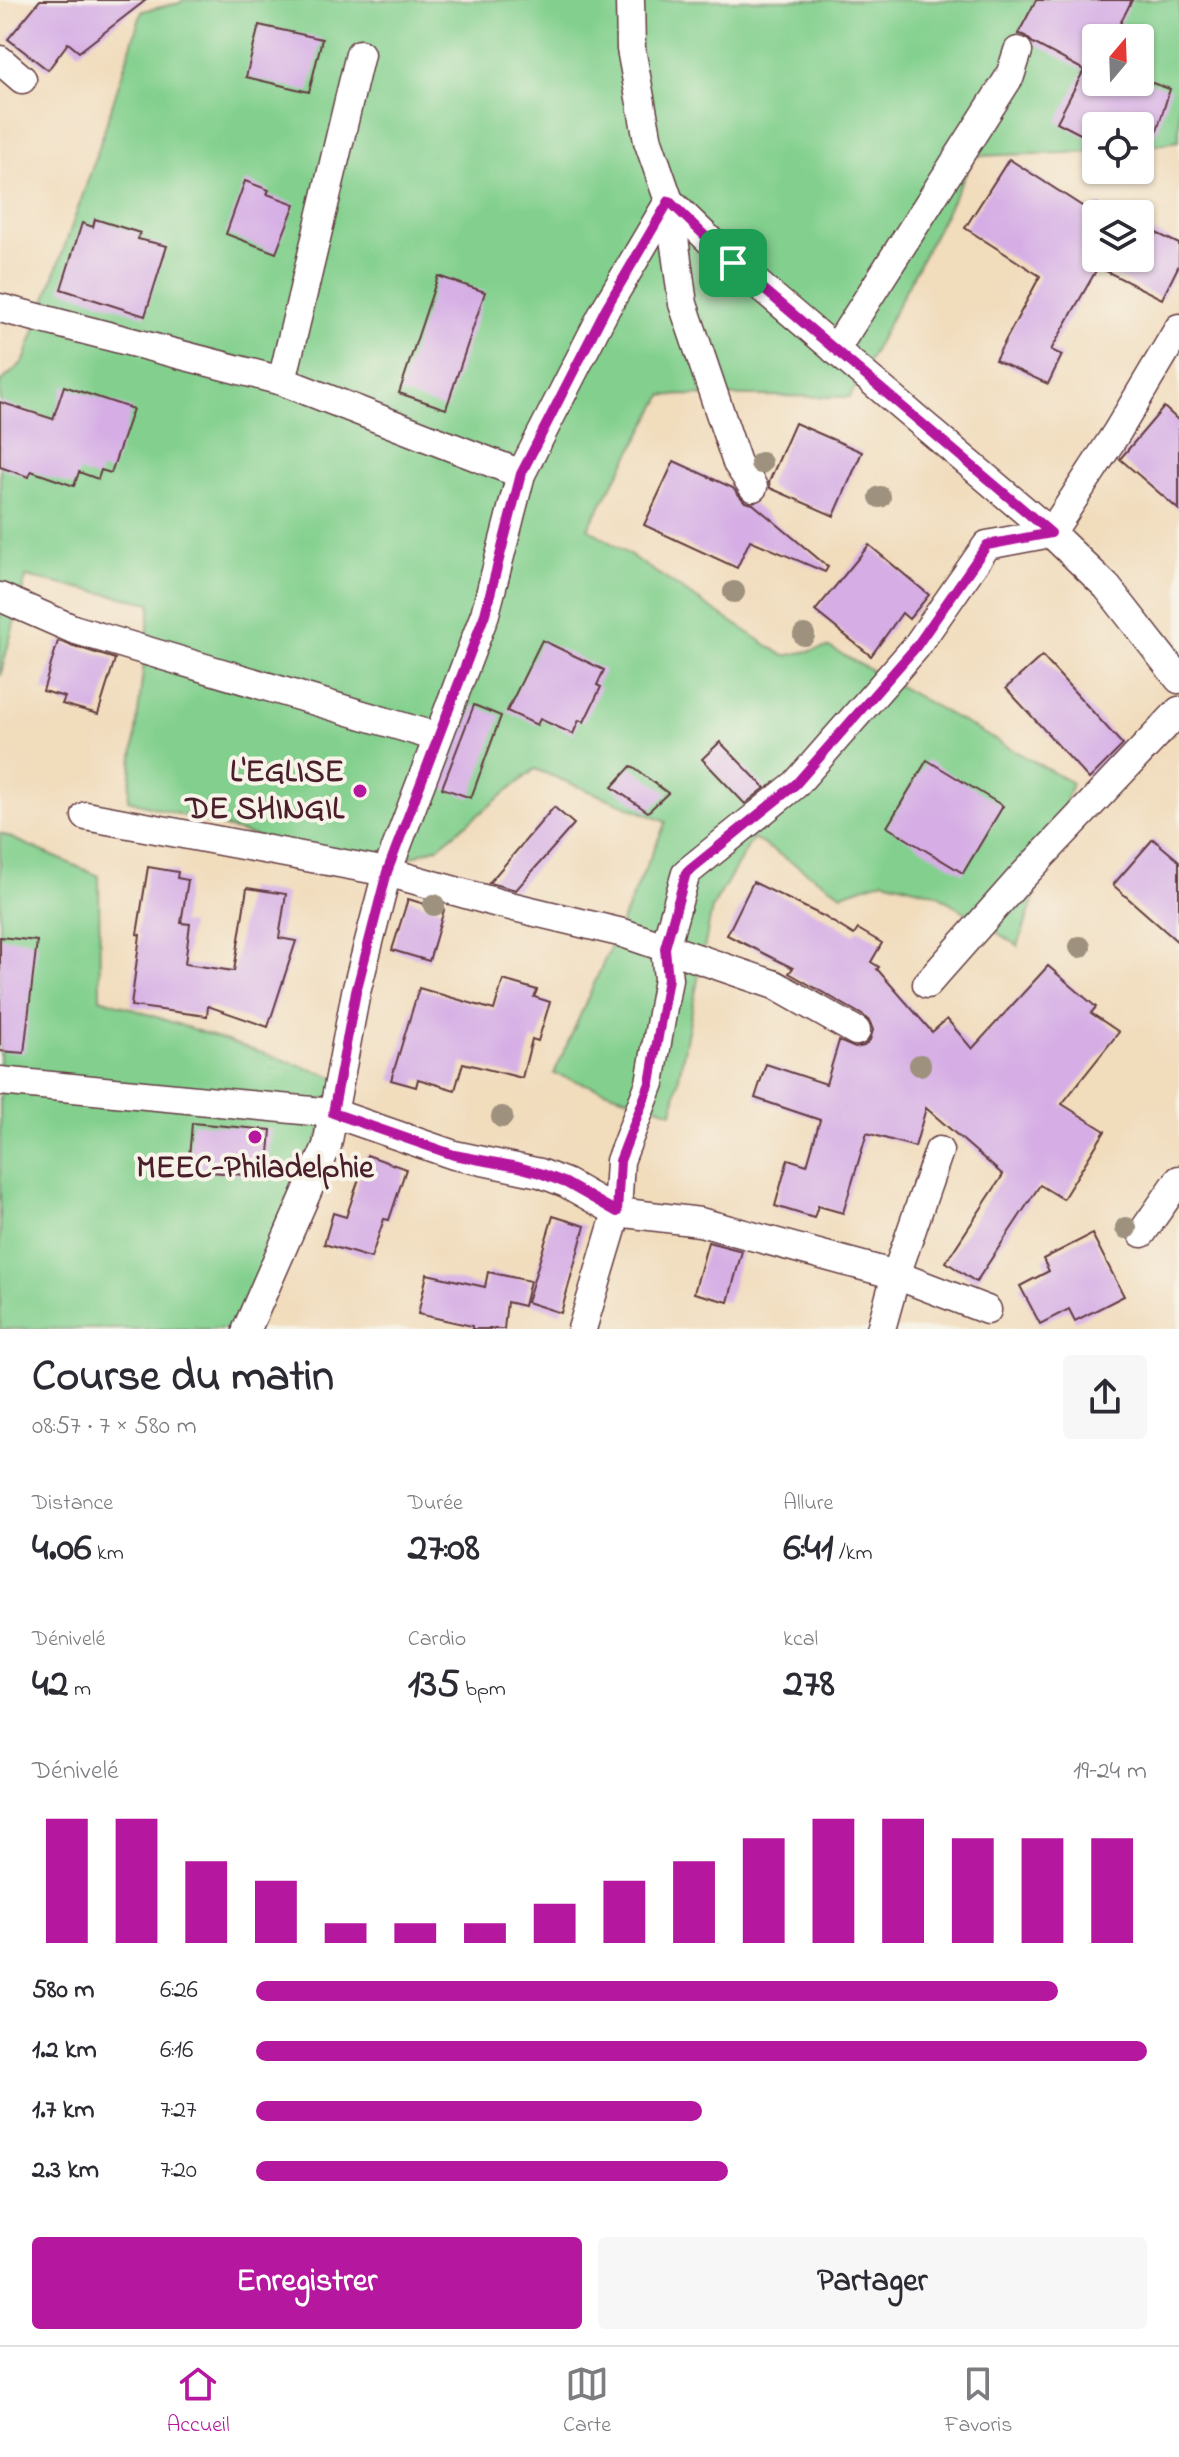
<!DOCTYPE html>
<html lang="fr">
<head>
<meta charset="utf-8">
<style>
	:root { --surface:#fff; --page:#f7f7f7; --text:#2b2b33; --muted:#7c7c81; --line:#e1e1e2; --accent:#b5179e }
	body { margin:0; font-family:"Indie Flower",sans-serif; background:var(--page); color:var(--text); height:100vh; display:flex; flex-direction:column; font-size:30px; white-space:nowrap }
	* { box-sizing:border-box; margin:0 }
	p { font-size:26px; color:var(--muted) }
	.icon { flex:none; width:44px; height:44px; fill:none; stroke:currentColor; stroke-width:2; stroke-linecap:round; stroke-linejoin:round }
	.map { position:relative; height:1329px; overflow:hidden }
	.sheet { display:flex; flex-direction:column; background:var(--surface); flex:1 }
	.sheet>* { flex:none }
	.needle { width:52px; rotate:19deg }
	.tools { position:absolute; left:1082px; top:24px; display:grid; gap:16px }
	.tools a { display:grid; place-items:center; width:72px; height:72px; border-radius:8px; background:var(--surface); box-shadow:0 2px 6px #0004; font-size:40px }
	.pin { position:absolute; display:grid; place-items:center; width:68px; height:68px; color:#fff; margin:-34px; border-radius:16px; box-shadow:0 4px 12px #0006 }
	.round { display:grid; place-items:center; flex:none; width:84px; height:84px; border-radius:8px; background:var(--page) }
	.overview { display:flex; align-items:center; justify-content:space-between; height:136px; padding:0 32px }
	h1 { font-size:44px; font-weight:700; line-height:60px }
	.stats { display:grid; grid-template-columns:repeat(3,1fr); gap:12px; height:136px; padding:8px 32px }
	.stats div { display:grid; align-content:center }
	.stats b { font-size:40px; font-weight:700 }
	.stats small { font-size:22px; font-weight:400 }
	.stats p { font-size:22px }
	.chart { height:224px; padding:16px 32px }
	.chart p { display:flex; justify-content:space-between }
	.chart svg { width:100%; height:144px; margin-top:8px; stroke:var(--accent); stroke-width:6 }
	.cta { display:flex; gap:16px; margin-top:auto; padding:16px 32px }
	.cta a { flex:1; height:92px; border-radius:8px; background:var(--accent); color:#fff; font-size:32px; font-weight:700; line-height:92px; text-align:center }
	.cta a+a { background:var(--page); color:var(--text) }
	ul { padding:0 32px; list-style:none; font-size:26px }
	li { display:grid; grid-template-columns:128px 96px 1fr; align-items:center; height:60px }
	li i { height:20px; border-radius:10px; background:var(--accent) }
	.tab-bar { display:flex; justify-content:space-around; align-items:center; height:112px; border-top:2px solid var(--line); background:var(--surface); font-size:22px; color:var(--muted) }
	.tab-bar a { display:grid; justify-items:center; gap:4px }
	.tab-bar .on { color:var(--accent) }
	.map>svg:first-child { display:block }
	.green { fill:#83d08e; stroke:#66785c; stroke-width:2; fill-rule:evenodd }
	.building { fill:#d6aee5 }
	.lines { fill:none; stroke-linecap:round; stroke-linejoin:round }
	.street-casing { stroke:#633b41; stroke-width:31 }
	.street { stroke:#fff; stroke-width:28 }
	.tree { fill:#9e917d }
	.route-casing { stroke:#fff; stroke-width:16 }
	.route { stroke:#b5179e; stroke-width:10 }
	.poi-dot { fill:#b5179e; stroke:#f7f3e8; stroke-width:3 }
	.labels { text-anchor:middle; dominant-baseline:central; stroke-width:8; stroke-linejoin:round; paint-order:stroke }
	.poi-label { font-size:32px; font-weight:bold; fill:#4a1f2b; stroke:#f7f3e8; text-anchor:end }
</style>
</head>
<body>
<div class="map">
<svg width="1179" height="1329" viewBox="0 0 1179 1329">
	<rect width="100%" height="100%" fill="#f7f3e8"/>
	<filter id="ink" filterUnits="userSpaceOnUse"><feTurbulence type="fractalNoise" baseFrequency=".0125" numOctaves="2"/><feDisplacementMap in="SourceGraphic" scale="16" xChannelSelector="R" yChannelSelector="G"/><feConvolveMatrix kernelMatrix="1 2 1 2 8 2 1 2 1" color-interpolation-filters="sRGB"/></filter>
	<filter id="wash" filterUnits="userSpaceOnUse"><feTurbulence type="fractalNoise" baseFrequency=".006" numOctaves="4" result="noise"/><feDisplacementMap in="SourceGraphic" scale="32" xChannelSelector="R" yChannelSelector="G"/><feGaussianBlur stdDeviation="1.8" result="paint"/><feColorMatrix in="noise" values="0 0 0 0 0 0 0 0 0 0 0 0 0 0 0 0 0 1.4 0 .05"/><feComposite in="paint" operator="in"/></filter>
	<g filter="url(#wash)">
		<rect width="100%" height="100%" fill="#f1dcbc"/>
		<g class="green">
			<path d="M183,0h996v141l-39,6v-21h-44v26l-121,4 -125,241 -187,-2 -75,133 196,128 45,-9 243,136 -54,163 -83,-53 -51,-13 -42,14 -89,-56 -41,70 -40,204 -118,-38 112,-252 -131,-53 -97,78 -62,23 -248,-70 23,-197 -125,-26 -26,100v-294l24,-22 69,-195 49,-155 38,-8zM1096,38h44v44h-44z"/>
			<polygon points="0,833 99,876 100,998 340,1079 246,1329 0,1329"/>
		</g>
		<g id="blocks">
			<g class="building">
				<polygon points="40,0 146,0 79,52 68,43 48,70 8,39"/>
				<polygon points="1036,0 1132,0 1113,38 1096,38 1096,82 1140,82 1140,79 1170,89 1156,134 1140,128 1140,126 1096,126 1096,142 1057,122 1084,70 1033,43 1024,35 1018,34"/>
				<polygon points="259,25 322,39 309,92 246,77"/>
				<polygon points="1009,159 1093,213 1097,204 1117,214 1096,214 1096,258 1140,258 1140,225 1179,244 1179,265 1162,299 1098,267 1051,350 1062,355 1048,384 995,360 1040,276 965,228"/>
				<polygon points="245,181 269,190 267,194 295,204 276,253 226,234"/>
				<polygon points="95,219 140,233 138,239 167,246 145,316 61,289 82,223 93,227"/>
				<polygon points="438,276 485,292 446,409 399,393"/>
				<polygon points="64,386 133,409 111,473 101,470 98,479 79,472 74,486 31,471 29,477 0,467 0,402 53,419"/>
				<polygon points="1164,407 1179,421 1179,510 1120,459"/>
				<polygon points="795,423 862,452 834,516 770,488 769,482"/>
				<polygon points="674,461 733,488 745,502 753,504 828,567 825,572 750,540 737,568 644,525"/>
				<polygon points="869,545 929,595 909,619 902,613 871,656 815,611"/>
				<polygon points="542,640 604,670 597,685 601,687 584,722 579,720 573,734 540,719 537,725 507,711"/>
				<polygon points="58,641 115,659 98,714 62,704 65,697 43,691"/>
				<polygon points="1042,656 1123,745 1089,779 1006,688"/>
				<polygon points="474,705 501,716 471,798 442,788"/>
				<polygon points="720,742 765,788 745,804 702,759"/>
				<polygon points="927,760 1003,806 963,873 887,827"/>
				<polygon points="631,766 668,793 648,812 612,787"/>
				<polygon points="554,807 574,824 516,890 489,883"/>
				<polygon points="1153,839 1179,861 1179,943 1113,885"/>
				<polygon points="148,867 178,872 177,878 188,880 181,923 190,924 185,964 234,971 247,888 286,894 279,938 296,941 268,1027 208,1006 207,1016 131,1006 140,935 137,934"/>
				<polygon points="753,882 823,916 854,935 858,929 882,943 871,962 879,967 877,969 932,1032 947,1019 972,1049 1048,966 1096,1007 1091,1013 1119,1032 1062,1104 1105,1131 1063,1199 1040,1185 976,1282 946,1262 1003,1175 926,1108 915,1147 867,1133 843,1213 818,1206 814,1218 775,1206 788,1159 807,1165 820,1120 755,1098 766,1064 826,1084 839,1041 855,1048 864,1046 870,1040 873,1030 870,1022 864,1016 789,973 793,968 727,935"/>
				<polygon points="408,899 444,910 429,961 392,950"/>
				<polygon points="0,937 37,941 24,1053 0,1051"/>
				<polygon points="503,980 537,990 534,997 550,1002 538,1041 532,1039 522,1078 463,1063 455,1090 418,1079 416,1087 391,1080 419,988 494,1010"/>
				<polygon points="192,1123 271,1130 267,1177 188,1170"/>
				<polygon points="367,1155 406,1169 389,1220 384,1219 371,1258 324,1244 333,1213 346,1217"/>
				<polygon points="553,1216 585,1226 561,1313 527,1302"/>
				<polygon points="1092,1234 1124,1296 1075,1321 1069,1309 1040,1324 1020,1286 1049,1271 1043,1259"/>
				<polygon points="708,1242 742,1251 728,1302 694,1293"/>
				<polygon points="488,1272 530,1281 524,1306 507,1302 504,1329 472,1329 472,1326 418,1314 427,1274 485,1287"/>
			</g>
		</g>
	</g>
	<g filter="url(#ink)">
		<use href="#blocks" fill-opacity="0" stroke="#633b41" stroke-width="2"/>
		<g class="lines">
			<defs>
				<g id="street">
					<polyline points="630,0 631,49 648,141 669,201 683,304 737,463 753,487"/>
					<polyline points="0,60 22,79"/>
					<polyline points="669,201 733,263 1051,533 1107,587 1179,679"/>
					<polyline points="0,308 282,381 521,474"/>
					<polyline points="835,350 1010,76 1018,51"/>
					<polyline points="282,381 360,54"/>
					<polyline points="0,597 73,629 437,737"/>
					<polyline points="86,816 387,872 498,903 623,933 775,985 856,1031"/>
					<polyline points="927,984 1019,880 1179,711"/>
					<polyline points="0,1081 333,1113 454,1155 540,1173 566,1183 617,1212 700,1222 896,1275 987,1310"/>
					<polyline points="1142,1233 1179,1180"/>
					<polyline points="247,1329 327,1146 356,992 387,872 485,614 521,474 606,308 669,201"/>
					<polyline points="582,1329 617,1212 620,1161 650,1083 668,979 665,948 686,873 796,784 916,647 987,545 1051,533 1117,432 1179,328"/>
					<polyline points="881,1329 896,1275 939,1151"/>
				</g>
			</defs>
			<use href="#street" class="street-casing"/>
			<use href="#street" class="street"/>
		</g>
		<g class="tree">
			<circle cx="761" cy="463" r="11"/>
			<circle cx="880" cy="497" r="11"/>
			<circle cx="734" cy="592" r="11"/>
			<circle cx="804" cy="635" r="11"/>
			<circle cx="434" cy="905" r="11"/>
			<circle cx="1080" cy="947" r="11"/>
			<circle cx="920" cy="1065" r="11"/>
			<circle cx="502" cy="1117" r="11"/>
			<circle cx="1126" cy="1228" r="11"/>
		</g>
	</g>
	<g class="lines" filter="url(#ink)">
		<defs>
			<polygon id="route" points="669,201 733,263 1051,533 987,545 916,647 796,784 686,873 665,948 668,979 650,1083 620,1161 617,1212 566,1183 540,1173 518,1167 454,1155 333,1113 356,992 387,872 485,614 521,474 606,308"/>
		</defs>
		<use href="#route" class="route-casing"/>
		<use href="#route" class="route"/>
	</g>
	<g class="poi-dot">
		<circle cx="360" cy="791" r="8"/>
		<circle cx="255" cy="1137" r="8"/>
	</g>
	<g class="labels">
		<g class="poi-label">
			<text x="344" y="773">L'EGLISE<tspan x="344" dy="37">DE SHINGIL</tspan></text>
			<text x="255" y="1169" text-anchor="middle">MEEC-Philadelphie</text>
		</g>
	</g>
</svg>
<div class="tools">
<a><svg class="needle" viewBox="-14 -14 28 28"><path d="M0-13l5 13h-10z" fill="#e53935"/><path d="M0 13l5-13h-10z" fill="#7c7c81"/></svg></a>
<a><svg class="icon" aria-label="locate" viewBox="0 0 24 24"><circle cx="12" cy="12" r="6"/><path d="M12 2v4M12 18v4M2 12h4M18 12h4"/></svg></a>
<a><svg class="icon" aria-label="layers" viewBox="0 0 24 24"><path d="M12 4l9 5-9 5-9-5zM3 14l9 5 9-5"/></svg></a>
</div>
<div class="pin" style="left:733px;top:263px;background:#1e9e55"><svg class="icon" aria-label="arrive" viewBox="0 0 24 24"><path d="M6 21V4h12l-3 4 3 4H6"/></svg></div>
</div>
<section class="sheet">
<div class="overview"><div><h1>Course du matin</h1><p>08:57 · 7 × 580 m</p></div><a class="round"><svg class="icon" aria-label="share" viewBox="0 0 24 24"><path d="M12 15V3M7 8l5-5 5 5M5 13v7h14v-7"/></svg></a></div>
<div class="stats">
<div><p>Distance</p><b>4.06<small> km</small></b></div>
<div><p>Durée</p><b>27:08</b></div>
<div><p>Allure</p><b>6:41<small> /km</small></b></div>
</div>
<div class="stats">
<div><p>Dénivelé</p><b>42<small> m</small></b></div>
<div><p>Cardio</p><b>135<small> bpm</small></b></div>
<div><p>kcal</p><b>278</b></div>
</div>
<div class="chart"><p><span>Dénivelé</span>19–24 m</p>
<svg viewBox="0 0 160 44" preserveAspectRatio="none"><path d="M5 44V6M15 44V6M25 44V19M35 44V25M45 44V38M55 44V38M65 44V38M75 44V32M85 44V25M95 44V19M105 44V12M115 44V6M125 44V6M135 44V12M145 44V12M155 44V12"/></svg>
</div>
<ul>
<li><b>580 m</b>6:26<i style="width:90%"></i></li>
<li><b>1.2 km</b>6:16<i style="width:100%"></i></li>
<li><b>1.7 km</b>7:27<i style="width:50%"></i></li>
<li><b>2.3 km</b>7:20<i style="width:53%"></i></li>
</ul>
<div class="cta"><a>Enregistrer</a><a>Partager</a></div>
</section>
<nav class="tab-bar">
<a class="on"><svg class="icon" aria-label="home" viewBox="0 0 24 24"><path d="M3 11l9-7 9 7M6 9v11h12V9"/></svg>Accueil</a>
<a><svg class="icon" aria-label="map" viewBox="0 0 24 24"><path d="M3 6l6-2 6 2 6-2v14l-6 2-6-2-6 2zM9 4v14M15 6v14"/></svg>Carte</a>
<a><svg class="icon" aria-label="saved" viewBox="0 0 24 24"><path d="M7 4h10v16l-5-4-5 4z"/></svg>Favoris</a>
</nav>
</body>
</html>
